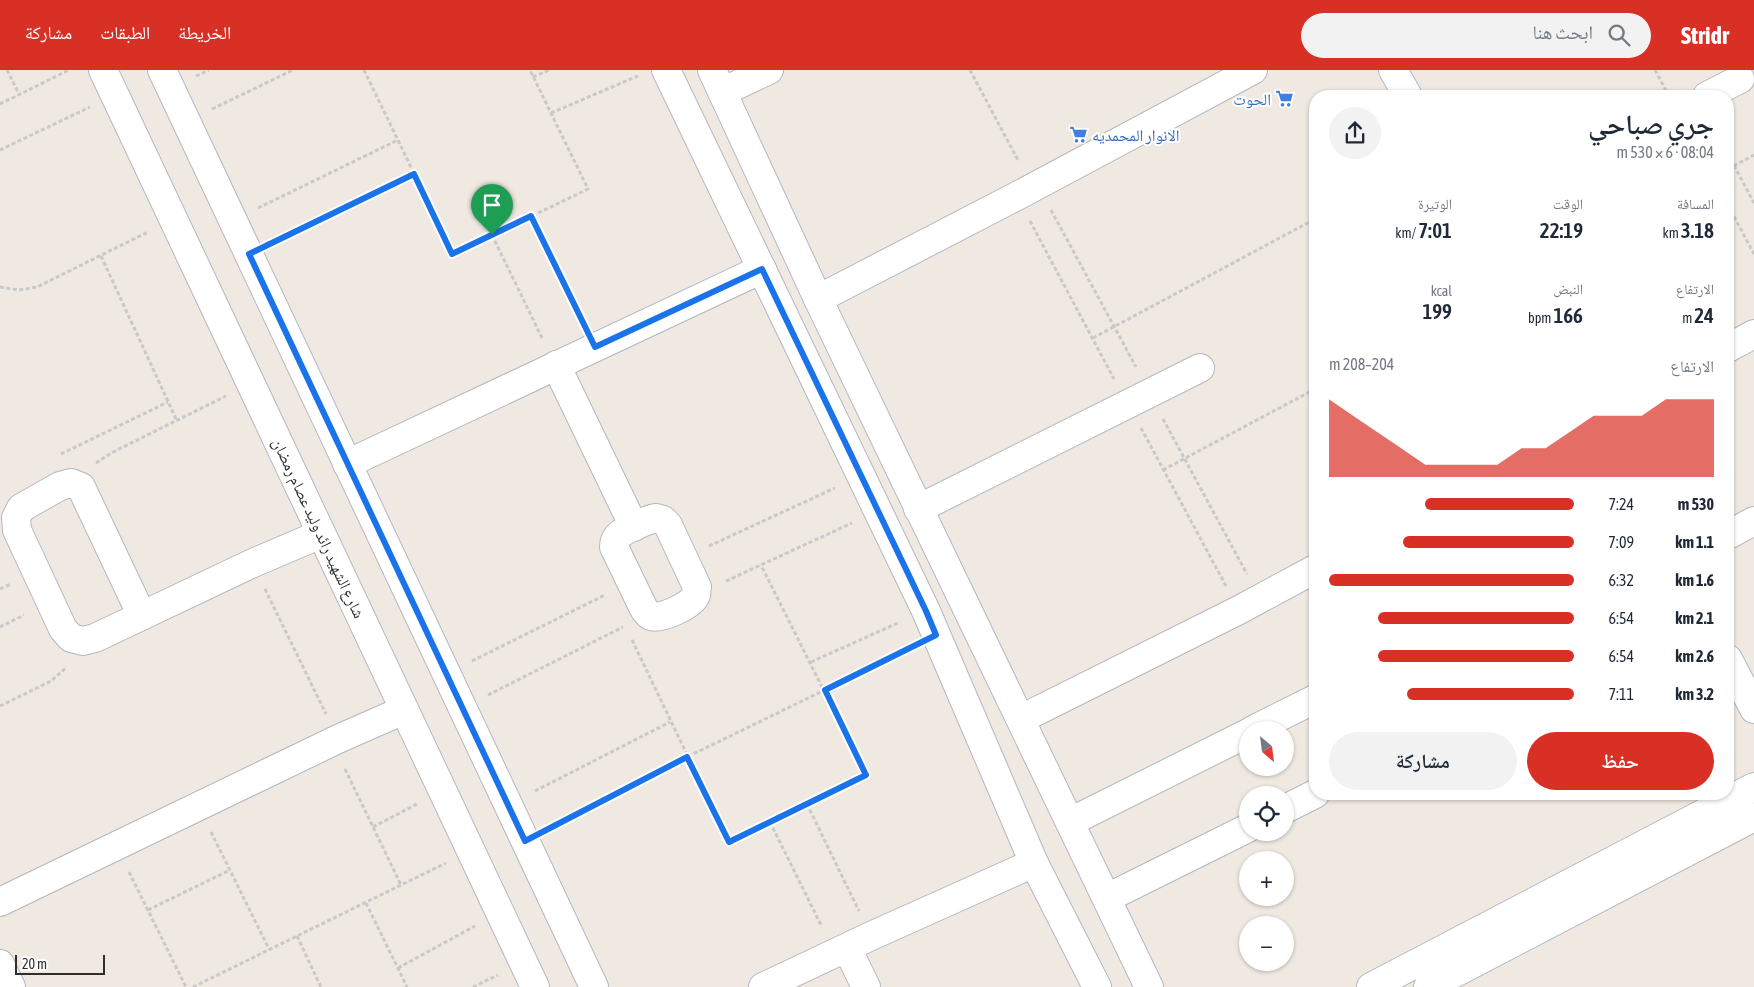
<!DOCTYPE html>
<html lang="ar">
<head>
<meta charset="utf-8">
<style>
	:root { --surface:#fff; --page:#f2f2f3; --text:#1f2937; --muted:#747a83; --accent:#d93025 }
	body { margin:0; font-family:"Asap Condensed","Noto Naskh Arabic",sans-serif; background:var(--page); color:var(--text); direction:rtl; height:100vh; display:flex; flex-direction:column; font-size:19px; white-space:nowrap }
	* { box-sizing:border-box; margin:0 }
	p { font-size:16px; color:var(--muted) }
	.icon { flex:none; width:28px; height:28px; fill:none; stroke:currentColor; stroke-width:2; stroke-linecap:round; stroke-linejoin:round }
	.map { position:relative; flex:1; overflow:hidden; direction:ltr }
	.side { position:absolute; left:1309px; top:20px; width:425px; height:710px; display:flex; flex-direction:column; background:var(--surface); border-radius:20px; box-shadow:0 1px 4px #0004; direction:rtl }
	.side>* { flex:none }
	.needle { width:32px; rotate:152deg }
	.buttons { position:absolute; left:1239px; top:651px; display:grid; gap:10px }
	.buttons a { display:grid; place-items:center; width:55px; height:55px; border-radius:50%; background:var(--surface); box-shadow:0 1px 4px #0004; font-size:25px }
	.scale { position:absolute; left:15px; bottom:12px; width:90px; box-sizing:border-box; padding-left:5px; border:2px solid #2e2e2e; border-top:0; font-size:14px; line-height:18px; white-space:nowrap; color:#2e2e2e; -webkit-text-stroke:4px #fff; paint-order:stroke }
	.pin { position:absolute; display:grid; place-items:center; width:42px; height:42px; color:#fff; margin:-51px -21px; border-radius:50% 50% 50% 0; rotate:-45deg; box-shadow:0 0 5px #0007 }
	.pin .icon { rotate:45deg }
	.round { display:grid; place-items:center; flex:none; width:52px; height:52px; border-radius:26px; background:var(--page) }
	.overview { display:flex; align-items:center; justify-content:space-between; height:85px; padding:0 20px }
	h1 { font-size:28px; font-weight:600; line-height:38px }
	.metrics { display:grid; grid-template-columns:repeat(3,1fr); gap:8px; height:85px; padding:5px 20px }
	.metrics div { display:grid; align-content:center }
	.metrics b { font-size:21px; font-weight:600 }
	.metrics small { font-size:14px; font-weight:400 }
	.metrics p { font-size:14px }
	.chart { height:140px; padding:10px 20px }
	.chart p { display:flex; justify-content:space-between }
	.chart svg { width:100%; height:90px; margin-top:5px; fill:var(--accent); opacity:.7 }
	.button { display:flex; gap:10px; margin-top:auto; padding:10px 20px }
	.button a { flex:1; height:58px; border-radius:30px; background:var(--accent); color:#fff; font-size:20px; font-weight:600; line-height:58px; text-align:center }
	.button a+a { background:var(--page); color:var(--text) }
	ul { padding:0 20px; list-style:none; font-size:16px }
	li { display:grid; grid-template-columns:80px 60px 1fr; align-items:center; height:38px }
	li i { height:12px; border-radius:6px; background:var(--accent) }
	header { display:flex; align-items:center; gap:30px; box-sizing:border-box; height:70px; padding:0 25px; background:var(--accent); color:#fff }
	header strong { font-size:24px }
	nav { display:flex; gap:28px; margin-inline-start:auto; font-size:18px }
	.search { width:350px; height:45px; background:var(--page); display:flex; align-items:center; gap:12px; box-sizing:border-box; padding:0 18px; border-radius:28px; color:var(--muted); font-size:19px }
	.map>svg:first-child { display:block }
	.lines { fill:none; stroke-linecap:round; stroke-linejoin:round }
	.minor-casing { stroke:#b4b7c1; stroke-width:30 }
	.path { stroke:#c9c9c9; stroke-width:3; stroke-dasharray:4 2.5; stroke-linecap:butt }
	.minor { stroke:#fff; stroke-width:28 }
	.route-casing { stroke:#fff; stroke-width:10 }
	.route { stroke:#1a73e8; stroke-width:6 }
	.labels { text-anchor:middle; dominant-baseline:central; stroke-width:4; stroke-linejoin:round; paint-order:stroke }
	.shop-label { font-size:16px; fill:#366cbe; stroke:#fff; text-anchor:end }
	.street-label { font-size:16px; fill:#2e2e2e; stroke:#fff }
</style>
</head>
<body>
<header>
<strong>Stridr</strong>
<div class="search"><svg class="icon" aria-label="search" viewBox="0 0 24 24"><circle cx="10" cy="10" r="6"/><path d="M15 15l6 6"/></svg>ابحث هنا</div>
<nav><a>الخريطة</a><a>الطبقات</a><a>مشاركة</a></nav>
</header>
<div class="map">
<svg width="1754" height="917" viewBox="0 0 1754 917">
	<rect width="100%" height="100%" fill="#efe9e1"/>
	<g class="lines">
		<defs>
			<g id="minor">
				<polyline points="103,0 535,917"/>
				<polyline points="162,0 594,917"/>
				<polyline points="666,0 926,541 1034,793 1097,917"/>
				<polyline points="712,0 818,229 1149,917"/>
				<polyline points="1393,0 1408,26"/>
				<polyline points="722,22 769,0"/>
				<polyline points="1707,26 1740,9"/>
				<polyline points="818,229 1017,126 1253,0"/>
				<polyline points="1728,278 1754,264"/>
				<polyline points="556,295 634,457"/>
				<polyline points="347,394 762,199"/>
				<polyline points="918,439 1200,298"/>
				<path d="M656,448l7,2 5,5 29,62c-1,2 0,5 -1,8 -3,10 -36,25 -45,21 -4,-2 -6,-5 -8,-9l-29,-60c0,-4 1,-8 4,-11 7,-7 29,-16 38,-18z"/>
				<polyline points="1728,465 1754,451"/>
				<polyline points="142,546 81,417 71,413 60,416 21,438 16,448 17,460 63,559 71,568 83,571 95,568 253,493 321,464"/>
				<polyline points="1728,589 1754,639"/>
				<polyline points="1021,649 1239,540 1315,499"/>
				<polyline points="1253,660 1315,629"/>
				<polyline points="1285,739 1315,724"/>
				<polyline points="1070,752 1248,663"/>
				<polyline points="1107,828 1248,758"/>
				<polyline points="0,832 338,669 404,640"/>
				<polyline points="847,878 866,917"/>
				<polyline points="0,894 11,917"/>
				<polyline points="763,917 871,866 1034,793"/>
				<polyline points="1371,917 1754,717"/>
				<polyline points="1428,917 1754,747"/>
			</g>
		</defs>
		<use href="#minor" class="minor-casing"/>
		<g class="path">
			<polyline points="7,0 19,24"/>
			<polyline points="364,0 453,184 588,119 530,0"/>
			<polyline points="970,0 1019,92"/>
			<polyline points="1655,0 1669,26"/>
			<polyline points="196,6 209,0"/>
			<polyline points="533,7 549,0"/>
			<polyline points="0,34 69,0"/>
			<polyline points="212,39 293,0"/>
			<polyline points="551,43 638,6"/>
			<polyline points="0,80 90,37"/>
			<polyline points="1728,84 1754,133"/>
			<polyline points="1728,99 1754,85"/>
			<polyline points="1728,135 1754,184"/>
			<polyline points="258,138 398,70"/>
			<polyline points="1051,140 1136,297"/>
			<polyline points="531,146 582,251"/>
			<polyline points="1030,151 1114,309"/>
			<polyline points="492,165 543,270"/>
			<polyline points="274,172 414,104"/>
			<polyline points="101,186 177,351"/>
			<polyline points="0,217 19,220 37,217 148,162"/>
			<polyline points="1093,268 1315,149"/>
			<polyline points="1163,349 1247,504"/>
			<polyline points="1141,358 1226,516"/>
			<polyline points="61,384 168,332"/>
			<polyline points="96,393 113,382 226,326"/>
			<polyline points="1163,400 1315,319"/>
			<polyline points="709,476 835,418"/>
			<polyline points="726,511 852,453"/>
			<polyline points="0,519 11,514"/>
			<polyline points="265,519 326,644"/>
			<polyline points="0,557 24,545"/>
			<polyline points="632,570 729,772 866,705 761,495"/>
			<polyline points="472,591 605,525"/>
			<polyline points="811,592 900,552"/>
			<polyline points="488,625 623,557"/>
			<polyline points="0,636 51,611 67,597"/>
			<polyline points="345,699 401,815"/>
			<polyline points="535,721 670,652"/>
			<polyline points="807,734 859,841"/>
			<polyline points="770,752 822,857"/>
			<polyline points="373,757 417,734"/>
			<polyline points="550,759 687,687 911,578"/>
			<polyline points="211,762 269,879"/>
			<polyline points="129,802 186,917"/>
			<polyline points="366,833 407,917"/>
			<polyline points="148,840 230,800"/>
			<polyline points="297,866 321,917"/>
			<polyline points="398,898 475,856"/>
			<polyline points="193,917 446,793"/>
			<polyline points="473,917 498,905"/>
		</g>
		<use href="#minor" class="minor"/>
	</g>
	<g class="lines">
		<defs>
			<polygon id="route" points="414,104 452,184 531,146 595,277 762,199 926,541 936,565 825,620 866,705 729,772 687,687 525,771 249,184"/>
		</defs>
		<use href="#route" class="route-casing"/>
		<use href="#route" class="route"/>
	</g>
	<defs>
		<symbol id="supermarket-bare" viewBox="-9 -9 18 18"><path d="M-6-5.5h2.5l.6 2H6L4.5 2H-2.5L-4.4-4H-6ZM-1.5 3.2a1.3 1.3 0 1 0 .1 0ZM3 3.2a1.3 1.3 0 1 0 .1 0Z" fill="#3f7fe0" stroke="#fff" stroke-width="2.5" paint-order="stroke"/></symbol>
	</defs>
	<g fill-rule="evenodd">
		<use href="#supermarket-bare" x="1272" y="16" width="25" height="25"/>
		<use href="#supermarket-bare" x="1066" y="52" width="25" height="25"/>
	</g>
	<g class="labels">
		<g class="shop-label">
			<text x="1271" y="29">الحوت</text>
			<text x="1092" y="65" text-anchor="start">الانوار المحمديه</text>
		</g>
		<g class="street-label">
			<text transform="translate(319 458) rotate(65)">شارع الشهيد رائد وليد عصام رمضان</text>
		</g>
	</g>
</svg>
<div class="buttons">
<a><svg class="needle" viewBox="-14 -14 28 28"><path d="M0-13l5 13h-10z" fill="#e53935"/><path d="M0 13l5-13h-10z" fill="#747a83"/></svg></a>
<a><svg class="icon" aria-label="locate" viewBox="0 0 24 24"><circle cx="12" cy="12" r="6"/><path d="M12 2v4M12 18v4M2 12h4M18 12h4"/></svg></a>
<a>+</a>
<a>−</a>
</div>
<div class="scale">20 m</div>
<div class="pin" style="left:492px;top:165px;background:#1e9e55"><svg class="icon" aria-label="arrive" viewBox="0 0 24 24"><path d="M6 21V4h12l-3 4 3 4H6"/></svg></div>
<section class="side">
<div class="overview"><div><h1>جري صباحي</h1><p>08:04 · 6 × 530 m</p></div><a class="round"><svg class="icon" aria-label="share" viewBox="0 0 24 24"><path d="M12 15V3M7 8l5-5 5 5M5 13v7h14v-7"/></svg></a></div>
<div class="metrics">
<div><p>المسافة</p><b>3.18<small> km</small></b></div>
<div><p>الوقت</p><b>22:19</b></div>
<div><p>الوتيرة</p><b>7:01<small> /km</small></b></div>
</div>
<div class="metrics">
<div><p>الارتفاع</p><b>24<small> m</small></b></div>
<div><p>النبض</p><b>166<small> bpm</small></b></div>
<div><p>kcal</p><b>199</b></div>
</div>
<div class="chart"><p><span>الارتفاع</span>204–208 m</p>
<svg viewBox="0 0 160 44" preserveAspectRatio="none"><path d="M0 44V6L10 14L20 22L30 30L40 38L50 38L60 38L70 38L80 30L90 30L100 22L110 14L120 14L130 14L140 6L150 6L160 6V44z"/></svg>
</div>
<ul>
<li><b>530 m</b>7:24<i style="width:61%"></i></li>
<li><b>1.1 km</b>7:09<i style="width:70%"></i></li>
<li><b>1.6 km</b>6:32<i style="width:100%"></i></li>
<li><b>2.1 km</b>6:54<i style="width:80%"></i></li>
<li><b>2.6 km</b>6:54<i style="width:80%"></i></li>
<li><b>3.2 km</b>7:11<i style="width:68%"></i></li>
</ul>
<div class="button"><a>حفظ</a><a>مشاركة</a></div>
</section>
</div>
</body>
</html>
